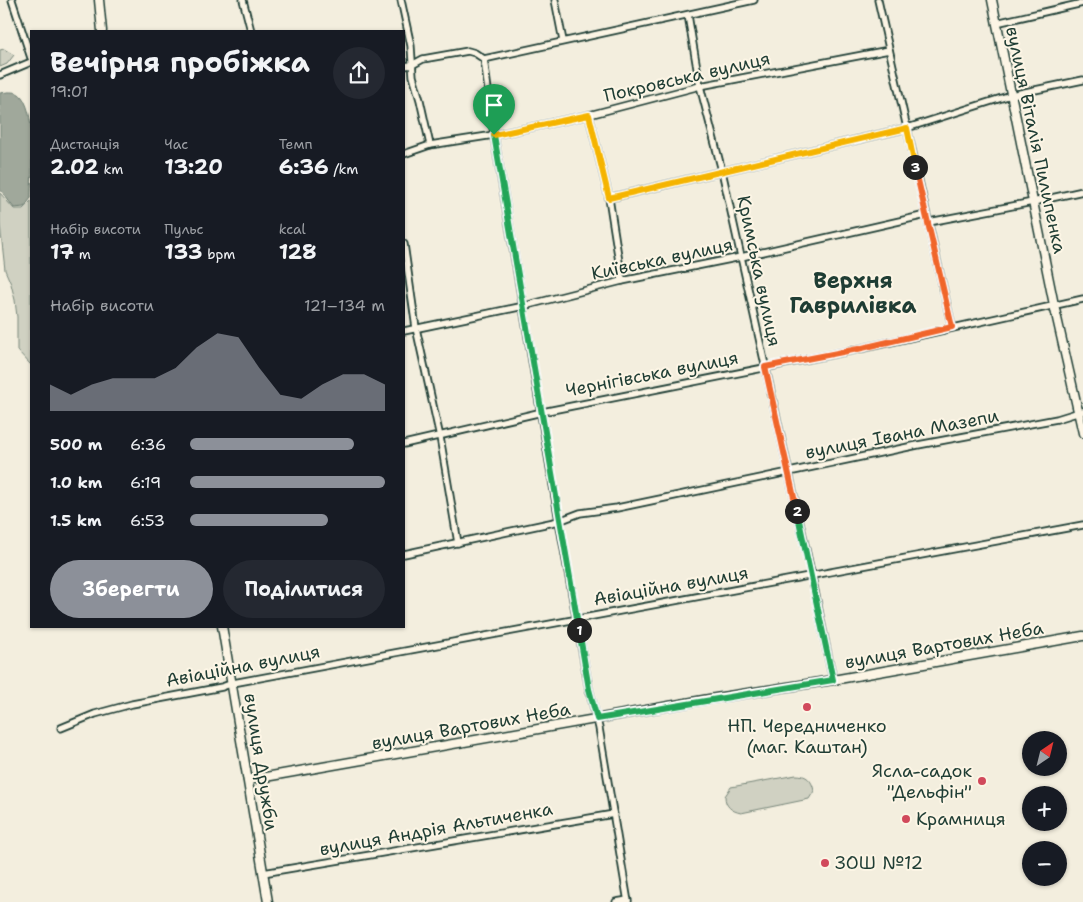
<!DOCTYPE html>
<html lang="uk">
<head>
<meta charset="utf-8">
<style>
	:root { --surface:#171b24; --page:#242831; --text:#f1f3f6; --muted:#9ea1a6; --accent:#8c9099 }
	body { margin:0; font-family:"Shantell Sans",sans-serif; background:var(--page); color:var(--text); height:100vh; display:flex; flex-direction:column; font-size:19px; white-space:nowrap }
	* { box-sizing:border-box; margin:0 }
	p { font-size:16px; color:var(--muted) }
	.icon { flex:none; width:28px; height:28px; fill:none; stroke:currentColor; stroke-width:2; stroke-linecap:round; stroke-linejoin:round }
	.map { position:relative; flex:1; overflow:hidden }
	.sheet { position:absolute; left:30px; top:30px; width:375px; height:598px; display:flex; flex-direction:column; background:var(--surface); border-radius:0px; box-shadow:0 1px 4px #0004 }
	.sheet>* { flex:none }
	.needle { width:32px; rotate:35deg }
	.buttons { position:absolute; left:1022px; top:731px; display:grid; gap:10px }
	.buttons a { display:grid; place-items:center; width:45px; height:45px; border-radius:50%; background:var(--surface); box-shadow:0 1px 4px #0004; font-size:25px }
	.pin { position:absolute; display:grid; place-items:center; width:42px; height:42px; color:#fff; margin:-51px -21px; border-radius:50% 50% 50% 0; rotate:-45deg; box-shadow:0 0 5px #0007 }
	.pin .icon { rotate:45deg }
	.km { position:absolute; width:25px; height:25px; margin:-12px; border-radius:50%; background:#222; color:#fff; font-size:14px; line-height:25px; text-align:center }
	.round { display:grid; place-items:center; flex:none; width:52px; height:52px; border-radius:26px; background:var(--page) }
	.summary { display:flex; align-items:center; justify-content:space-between; height:85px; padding:0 20px }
	h1 { font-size:28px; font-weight:700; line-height:38px }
	.metrics { display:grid; grid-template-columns:repeat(3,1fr); gap:8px; height:85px; padding:5px 20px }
	.metrics div { display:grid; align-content:center }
	.metrics b { font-size:21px; font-weight:700 }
	.metrics small { font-size:14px; font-weight:400 }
	.metrics p { font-size:14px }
	.chart { height:140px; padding:10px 20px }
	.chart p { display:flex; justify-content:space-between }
	.chart svg { width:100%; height:90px; margin-top:5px; fill:var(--accent); opacity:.7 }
	.action { display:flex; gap:10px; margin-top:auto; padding:10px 20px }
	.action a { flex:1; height:58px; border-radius:30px; background:var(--accent); color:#fff; font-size:20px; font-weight:700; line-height:58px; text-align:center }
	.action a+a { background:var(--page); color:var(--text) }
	ul { padding:0 20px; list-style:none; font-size:16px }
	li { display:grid; grid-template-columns:80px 60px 1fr; align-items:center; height:38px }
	li i { height:12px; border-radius:6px; background:var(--accent) }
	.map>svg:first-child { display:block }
	.green { fill:#d0d1c2; stroke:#78877b }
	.water { fill:#a0a89b; stroke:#6c7d72 }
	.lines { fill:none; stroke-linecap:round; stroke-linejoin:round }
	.street-casing { stroke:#1f3d34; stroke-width:9 }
	.secondary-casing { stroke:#1f3d34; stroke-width:11 }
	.street { stroke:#fcf5e5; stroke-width:5.5 }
	.secondary { stroke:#fcf5e5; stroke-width:8 }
	.split-1-casing { stroke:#fff; stroke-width:10 }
	.split-2-casing { stroke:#fff; stroke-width:10 }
	.split-3-casing { stroke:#fff; stroke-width:10 }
	.split-4-casing { stroke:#fff; stroke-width:10 }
	.split-1 { stroke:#22a559; stroke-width:6 }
	.split-2 { stroke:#22a559; stroke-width:6 }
	.split-3 { stroke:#f0652b; stroke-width:6 }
	.split-4 { stroke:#f5b400; stroke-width:6 }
	.poi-dot { fill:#d1495b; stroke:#fcf5e5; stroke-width:2 }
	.labels { text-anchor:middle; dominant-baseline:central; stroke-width:4; stroke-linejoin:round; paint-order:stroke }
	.street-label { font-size:18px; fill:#1f3d34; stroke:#fcf5e5 }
	.poi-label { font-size:18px; fill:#1f3d34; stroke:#fcf5e5; text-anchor:start }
	.district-label { font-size:22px; font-weight:bold; fill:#1f3d34; stroke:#fcf5e5 }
</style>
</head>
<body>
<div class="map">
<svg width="1083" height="902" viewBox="0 0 1083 902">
	<rect width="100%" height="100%" fill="#f3eede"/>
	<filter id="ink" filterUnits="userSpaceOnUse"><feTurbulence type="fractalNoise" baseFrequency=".02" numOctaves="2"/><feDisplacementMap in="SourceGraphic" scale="10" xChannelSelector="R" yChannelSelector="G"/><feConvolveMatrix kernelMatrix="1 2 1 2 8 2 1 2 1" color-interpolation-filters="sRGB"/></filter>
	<g filter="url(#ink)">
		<g class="green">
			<polygon points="4,49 14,55 7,64 0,67 0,50"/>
			<polygon points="0,193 14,209 23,209 31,201 31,365 17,350 17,317 15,300 11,284 5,270 0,224"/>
			<path d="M796,775c11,0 16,5 18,16l-5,8 -68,14c-10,-2 -16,-7 -16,-17l6,-9z"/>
		</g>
		<path class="water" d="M8,92c6,0 10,0 14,5 15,20 9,76 9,101l-7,9 -10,1 -14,-19v-96z"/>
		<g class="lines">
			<defs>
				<g id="street">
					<polyline points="12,0 31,58"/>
					<polyline points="243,0 251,31"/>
					<polyline points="401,0 411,46 413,76 420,100 430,145"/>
					<polyline points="555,0 563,41"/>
					<polyline points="878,0 952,327"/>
					<polyline points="688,15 700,86 722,171 812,577 833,680"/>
					<polyline points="996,23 1083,3"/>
					<polyline points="484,59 494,135 559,521 589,689 599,728 628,902"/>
					<polyline points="404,66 412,65 423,59 468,51 475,53 484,59 754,0"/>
					<polyline points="0,75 31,62"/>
					<polyline points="589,115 609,198 622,281"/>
					<polyline points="404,154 430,145 494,135 589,115 700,86 889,50"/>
					<polyline points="609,198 907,128 1011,95 1083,80"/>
					<polyline points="929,222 1033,202 1083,191"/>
					<polyline points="404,244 416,328 440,437 458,543"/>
					<polyline points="404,331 524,306 622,281 741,257 926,215"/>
					<polyline points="404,444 542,412 859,349 1083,299"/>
					<polyline points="404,554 559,521 580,513 617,508 918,445 1057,419 1083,411"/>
					<path d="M61,728l34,-14 37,-10 90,-17 11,-4c283,-55 567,-104 850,-158"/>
					<polyline points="263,873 614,814"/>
					<polyline points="616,902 628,900"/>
				</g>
				<g id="secondary">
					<polyline points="99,0 102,31"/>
					<polyline points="992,0 1054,305 1083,433"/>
					<polyline points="222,626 268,902"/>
					<polyline points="248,780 709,699 833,680 1083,636"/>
				</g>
			</defs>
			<use href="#street" class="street-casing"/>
			<use href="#secondary" class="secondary-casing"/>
			<use href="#street" class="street"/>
			<use href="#secondary" class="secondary"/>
		</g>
	</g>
	<g class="lines" filter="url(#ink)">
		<defs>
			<polyline id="split-1" points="494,135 579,630"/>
			<polyline id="split-2" points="579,630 589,689 597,719 833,680 797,511"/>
			<polyline id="split-3" points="797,511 765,367 858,349 952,327 915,167"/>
			<polyline id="split-4" points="494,135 589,115 609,198 907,128 915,167"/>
		</defs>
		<use href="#split-1" class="split-1-casing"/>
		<use href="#split-2" class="split-2-casing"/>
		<use href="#split-3" class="split-3-casing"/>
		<use href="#split-4" class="split-4-casing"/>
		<use href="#split-1" class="split-1"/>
		<use href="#split-2" class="split-2"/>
		<use href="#split-3" class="split-3"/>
		<use href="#split-4" class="split-4"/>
	</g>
	<g class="poi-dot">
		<circle cx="807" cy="707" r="5"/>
		<circle cx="982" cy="781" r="5"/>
		<circle cx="906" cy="819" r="5"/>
		<circle cx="825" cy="863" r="5"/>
	</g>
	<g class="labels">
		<g class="street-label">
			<text transform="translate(687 77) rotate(-13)">Покровська вулиця</text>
			<text transform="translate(1036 140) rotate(78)">вулиця Віталія Пилипенка</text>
			<text transform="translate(662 259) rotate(-12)">Київська вулиця</text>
			<text transform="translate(759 271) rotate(78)">Кримська вулиця</text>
			<text transform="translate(652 374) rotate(-11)">Чернігівська вулиця</text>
			<text transform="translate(902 434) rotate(-11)">вулиця Івана Мазепи</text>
			<text transform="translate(671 586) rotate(-10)">Авіаційна вулиця</text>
			<text transform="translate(944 645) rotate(-10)">вулиця Вартових Неба</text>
			<text transform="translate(243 666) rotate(-11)">Авіаційна вулиця</text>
			<text transform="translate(471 726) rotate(-10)">вулиця Вартових Неба</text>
			<text transform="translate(261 762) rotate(81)">вулиця Дружби</text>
			<text transform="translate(436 829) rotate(-10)">вулиця Андрія Альтиченка</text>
		</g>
		<g class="poi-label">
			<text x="807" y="726" text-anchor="middle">НП. Чередниченко<tspan x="807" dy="21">(маг. Каштан)</tspan></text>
			<text x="972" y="771" text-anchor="end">Ясла-садок<tspan x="972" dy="21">"Дельфін"</tspan></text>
			<text x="916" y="819">Крамниця</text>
			<text x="835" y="863">ЗОШ №12</text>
		</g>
		<g class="district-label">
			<text x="853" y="280">Верхня<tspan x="853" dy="25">Гаврилівка</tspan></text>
		</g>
	</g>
</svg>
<div class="buttons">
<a><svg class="needle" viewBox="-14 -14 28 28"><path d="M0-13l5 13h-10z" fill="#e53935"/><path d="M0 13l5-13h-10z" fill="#9ea1a6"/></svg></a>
<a>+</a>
<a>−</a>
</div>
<div class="pin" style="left:494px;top:135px;background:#1e9e55"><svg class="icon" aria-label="arrive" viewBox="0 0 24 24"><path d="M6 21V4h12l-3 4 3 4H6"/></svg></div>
<b class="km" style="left:579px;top:630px">1</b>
<b class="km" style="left:797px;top:511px">2</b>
<b class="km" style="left:915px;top:167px">3</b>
<section class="sheet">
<div class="summary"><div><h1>Вечірня пробіжка</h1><p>19:01</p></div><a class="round"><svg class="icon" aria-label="share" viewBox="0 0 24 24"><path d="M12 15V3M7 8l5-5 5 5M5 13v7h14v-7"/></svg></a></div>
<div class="metrics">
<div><p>Дистанція</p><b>2.02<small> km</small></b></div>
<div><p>Час</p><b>13:20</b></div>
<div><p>Темп</p><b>6:36<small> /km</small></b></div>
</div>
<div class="metrics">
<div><p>Набір висоти</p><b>17<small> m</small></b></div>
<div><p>Пульс</p><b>133<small> bpm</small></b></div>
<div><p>kcal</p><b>128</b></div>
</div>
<div class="chart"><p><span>Набір висоти</span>121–134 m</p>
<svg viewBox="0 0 160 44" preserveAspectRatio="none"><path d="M0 44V31L10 36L20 31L30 28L40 28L50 28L60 23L70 13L80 6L90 8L100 23L110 36L120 38L130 31L140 26L150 26L160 31V44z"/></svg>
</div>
<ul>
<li><b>500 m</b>6:36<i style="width:84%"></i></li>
<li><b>1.0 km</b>6:19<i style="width:100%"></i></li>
<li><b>1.5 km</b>6:53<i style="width:71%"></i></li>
</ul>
<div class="action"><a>Зберегти</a><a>Поділитися</a></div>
</section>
</div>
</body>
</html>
